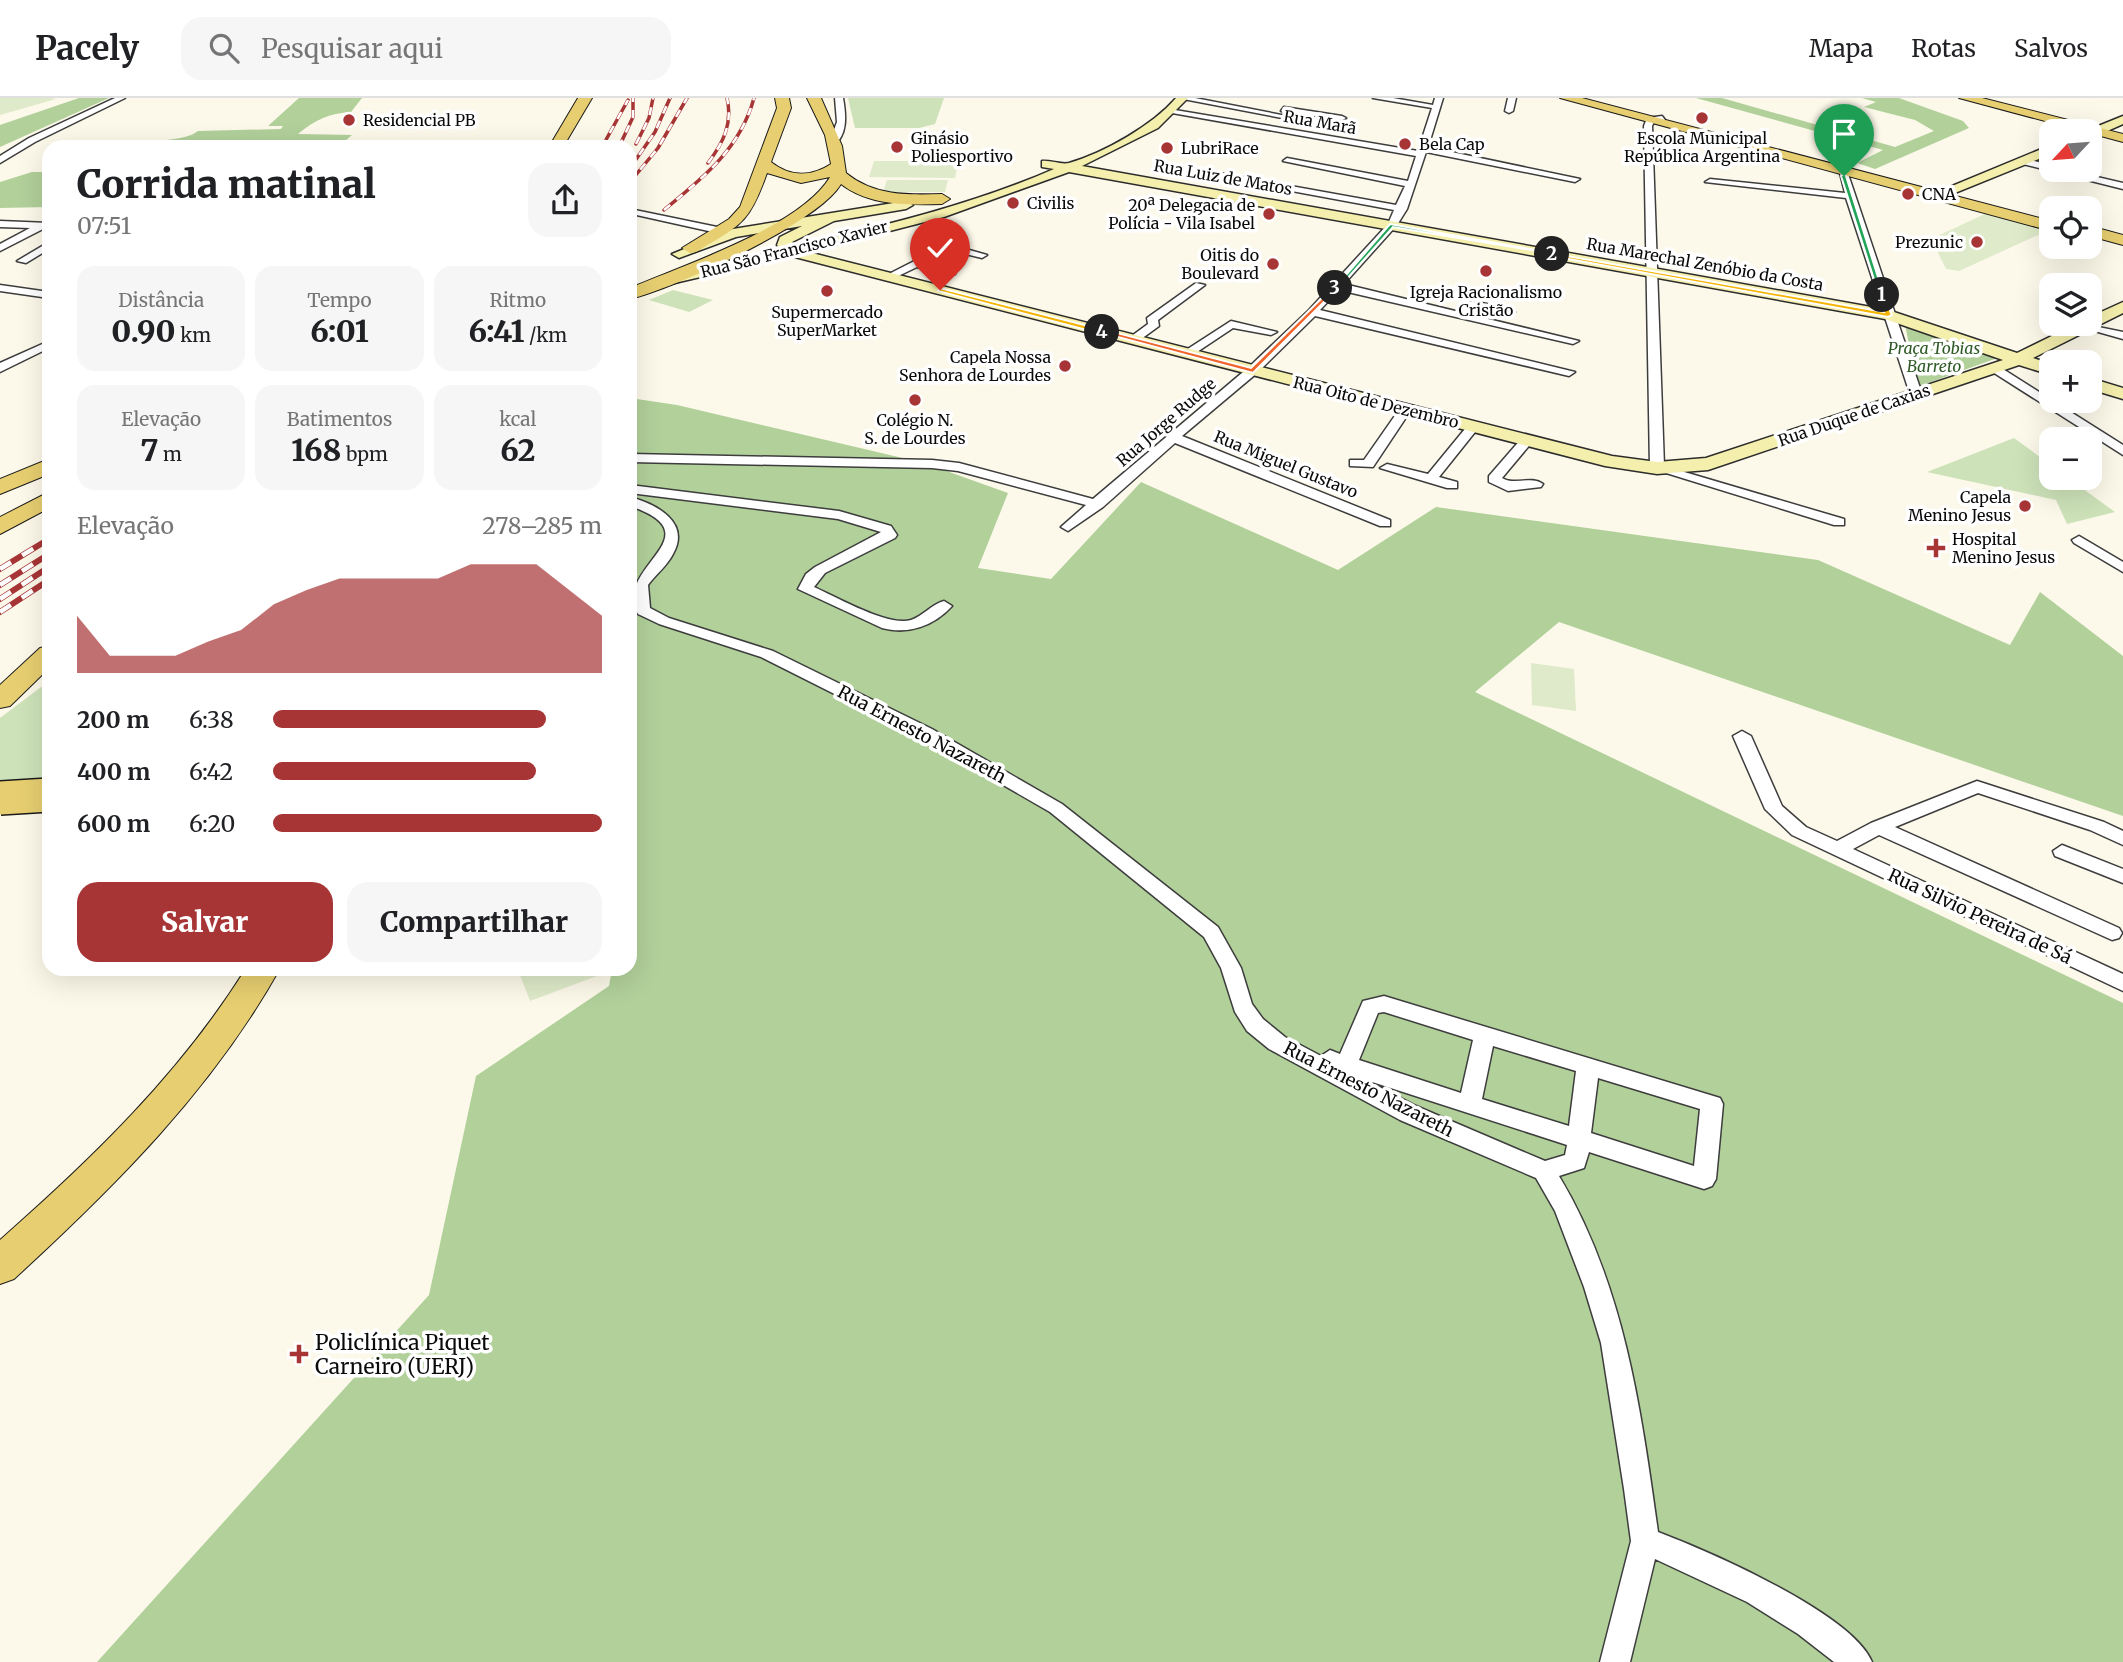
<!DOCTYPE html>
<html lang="pt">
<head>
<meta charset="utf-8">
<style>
	:root { --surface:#fff; --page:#f6f6f6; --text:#202124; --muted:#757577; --line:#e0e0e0; --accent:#a83536 }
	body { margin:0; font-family:Merriweather,serif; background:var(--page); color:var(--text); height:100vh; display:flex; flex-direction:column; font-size:26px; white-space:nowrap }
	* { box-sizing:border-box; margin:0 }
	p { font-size:23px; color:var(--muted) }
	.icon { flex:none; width:38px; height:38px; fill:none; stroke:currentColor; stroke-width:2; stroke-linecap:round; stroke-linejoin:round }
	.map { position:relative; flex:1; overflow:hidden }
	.sheet { position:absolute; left:42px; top:42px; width:595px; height:836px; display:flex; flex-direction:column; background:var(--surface); border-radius:21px; box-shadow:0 7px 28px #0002 }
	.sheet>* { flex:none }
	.needle { width:46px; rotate:244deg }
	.controls { position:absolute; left:2039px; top:21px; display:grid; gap:14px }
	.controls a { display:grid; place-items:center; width:63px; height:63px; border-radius:14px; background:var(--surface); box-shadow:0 7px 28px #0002; font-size:35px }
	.pin { position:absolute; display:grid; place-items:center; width:60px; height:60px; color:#fff; margin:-72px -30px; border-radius:50% 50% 50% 0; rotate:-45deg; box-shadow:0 0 7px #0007 }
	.pin .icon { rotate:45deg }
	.km { position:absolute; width:35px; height:35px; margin:-18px; border-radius:50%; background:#222; color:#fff; font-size:19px; line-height:35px; text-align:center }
	.round { display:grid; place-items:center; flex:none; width:74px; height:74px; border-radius:21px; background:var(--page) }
	.summary { display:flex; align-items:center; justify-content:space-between; height:119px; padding:0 35px }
	h1 { font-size:38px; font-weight:800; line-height:52px }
	.stats { display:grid; grid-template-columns:repeat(3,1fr); gap:10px; height:119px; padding:7px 35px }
	.stats div { display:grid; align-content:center; border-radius:18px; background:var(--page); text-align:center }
	.stats b { font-size:30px; font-weight:800 }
	.stats small { font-size:19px; font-weight:400 }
	.stats p { font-size:19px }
	.chart { height:196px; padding:14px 35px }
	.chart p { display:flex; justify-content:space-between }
	.chart svg { width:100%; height:126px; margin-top:7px; fill:var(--accent); opacity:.7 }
	.cta { display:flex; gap:14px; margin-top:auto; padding:14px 35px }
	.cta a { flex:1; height:80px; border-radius:21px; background:var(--accent); color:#fff; font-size:28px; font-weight:800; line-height:80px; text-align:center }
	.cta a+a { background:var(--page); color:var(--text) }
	ul { padding:0 35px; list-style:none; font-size:23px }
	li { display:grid; grid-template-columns:112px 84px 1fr; align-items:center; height:52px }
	li i { height:18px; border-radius:9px; background:var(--accent) }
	header { display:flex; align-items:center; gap:42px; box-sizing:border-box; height:98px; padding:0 35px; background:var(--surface); border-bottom:2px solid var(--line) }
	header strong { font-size:33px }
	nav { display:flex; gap:38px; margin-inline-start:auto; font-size:24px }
	.search { width:490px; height:63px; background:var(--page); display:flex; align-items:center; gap:18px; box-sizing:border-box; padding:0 24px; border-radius:21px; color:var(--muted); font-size:26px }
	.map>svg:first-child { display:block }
	.green { fill:#cde2b9 }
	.forest { fill:#b1d09a }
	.pitch { fill:#deeac9 }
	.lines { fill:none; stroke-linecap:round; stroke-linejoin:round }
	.street-casing { stroke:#3d3d3d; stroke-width:3 }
	.secondary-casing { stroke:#2c2c2c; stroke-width:3 }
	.primary-casing { stroke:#1b1b1b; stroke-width:2 }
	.street { fill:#fff; fill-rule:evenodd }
	.secondary { fill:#f4efad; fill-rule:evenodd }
	.primary { fill:#e7ce70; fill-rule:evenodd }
	.rail-far1-casing { stroke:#a83536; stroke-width:3.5 }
	.rail-casing { stroke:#a83536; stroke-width:6 }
	.rail-far1 { stroke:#fff; stroke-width:2.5; stroke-dasharray:8; stroke-linecap:butt }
	.rail { stroke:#fff; stroke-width:4.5; stroke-dasharray:13; stroke-linecap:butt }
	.primary-bridge-casing { stroke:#1b1b1b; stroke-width:36; stroke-linecap:butt }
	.primary-bridge { stroke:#e7ce70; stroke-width:33 }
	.split-1 { fill:#22a559; stroke:#fff; stroke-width:2 }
	.split-2 { fill:#f5b400; stroke:#fff; stroke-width:2 }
	.split-3 { fill:#22a559; stroke:#fff; stroke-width:2 }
	.split-4 { fill:#f0652b; stroke:#fff; stroke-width:2 }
	.split-5 { fill:#f5b400; stroke:#fff; stroke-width:2 }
	.poi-dot { fill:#a83536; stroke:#fff; stroke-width:2.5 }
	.labels { text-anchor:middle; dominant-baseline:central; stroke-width:7; stroke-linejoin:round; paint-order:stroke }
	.far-poi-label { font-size:16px; fill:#0a0a0a; stroke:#fff; text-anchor:start }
	.far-street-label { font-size:16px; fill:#0a0a0a; stroke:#fff }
	.far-park-label { font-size:16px; font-style:italic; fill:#2d5924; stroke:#fff }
	.street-label { font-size:18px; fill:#0a0a0a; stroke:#fff }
	.near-poi-label { font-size:21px; fill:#0a0a0a; stroke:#fff; text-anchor:start }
</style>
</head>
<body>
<header>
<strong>Pacely</strong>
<div class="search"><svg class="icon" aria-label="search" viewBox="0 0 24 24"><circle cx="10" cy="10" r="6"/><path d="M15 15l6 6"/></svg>Pesquisar aqui</div>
<nav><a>Mapa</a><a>Rotas</a><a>Salvos</a></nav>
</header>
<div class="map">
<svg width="2123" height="1564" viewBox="0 0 2123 1564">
	<rect width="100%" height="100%" fill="#fcf9ea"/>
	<g class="green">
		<polygon points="848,0 944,0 935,26 919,30 855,30"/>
		<polygon points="673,192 713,202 689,214 649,202"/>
		<polygon points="2014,340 2051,367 2051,380 2068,380 2115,414 2067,426 2056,402 1927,374"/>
		<polygon points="49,583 49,687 0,691 0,620"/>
	</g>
	<g class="forest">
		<polygon points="79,0 109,0 0,49 0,27"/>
		<path d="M299,0h63l-11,14c-22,1 -36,8 -53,22l54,1 -8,7h-54l-4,5h-137c15,-11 35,-5 49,-16l83,-2 2,-3h-15z"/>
		<polygon points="1696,0 1722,0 1895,49 1934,33 1915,22 1864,9 1876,4 1862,0 1899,0 1963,23 1969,30 1875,71 1857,65 1883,52"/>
		<polygon points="32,74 49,74 49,109 0,110 0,84"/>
		<polygon points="1905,226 2003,258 1917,289"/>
		<polygon points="630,300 677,307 924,365 1008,395 978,470 1051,481 1141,384 1338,472 1436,409 1818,462 2010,547 2040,494 2123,558 2123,718 1559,524 1475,594 2123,905 2123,1564 97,1564 429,1197 476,978 609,888 611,877 608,872 630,872"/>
	</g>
	<g class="pitch">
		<polygon points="0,0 50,0 56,1 0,17"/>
		<polygon points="874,63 958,63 955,80 869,79"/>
		<polygon points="887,82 948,82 945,94 883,94"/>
		<polygon points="1987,115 2049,132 1959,173 1946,171 1931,141"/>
		<polygon points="1531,565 1574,571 1576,613 1532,607"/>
		<polygon points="518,872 613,872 530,903"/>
	</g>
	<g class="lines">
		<defs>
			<g id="street">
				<polygon points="115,0 125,0 35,44 0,65 0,58 29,40"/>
				<path d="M835,0h8c3,17 5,37 -10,48l-4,-3 8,-21z"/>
				<polygon points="1178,0 1195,0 1302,21 1298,23"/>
				<polygon points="1373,0 1393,0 1433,7 1435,0 1443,0 1428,49 1580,81 1575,84 1426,54 1407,111 1397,127 1344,186 1579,243 1573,246 1339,192 1320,212 1575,274 1569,278 1315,218 1257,275 1182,338 1390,422 1390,428 1380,428 1175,345 1103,409 1068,433 1061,429 1086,407 958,373 932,370 630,364 630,356 932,362 959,365 1093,401 1249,269 1309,212 1388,126 1394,112 1206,77 1203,72 1396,107 1405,88 1283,63 1287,60 1408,83 1416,58 1172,15 1169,11 1418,53 1432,10"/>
				<polygon points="1508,0 1516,0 1513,13 1509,15 1505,13"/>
				<polygon points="1284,9 1342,18 1346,20 1342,22 1281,13"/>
				<polygon points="1662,18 1665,22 1654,24 1652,28 1664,368 1844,421 1844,427 1834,427 1650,370 1644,28 1647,20"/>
				<polygon points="2022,60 2051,67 2051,72 2067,72 2123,85 2123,91 2019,65"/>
				<polygon points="1839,71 1847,73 1922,296 1920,299 1910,296 1846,100 1705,84 1710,81 1845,95"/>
				<polygon points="630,111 722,130 727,133 722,136 632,116"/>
				<polygon points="0,123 49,125 49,131 43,131 0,153 0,146 30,130 0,129"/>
				<polygon points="49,144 49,151 26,165 17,163"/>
				<polygon points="948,146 987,157 982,160 949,152 925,164 955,172 955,176 917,169 892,181 883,179"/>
				<polygon points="1196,185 1205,187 1158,222 1159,228 1137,244 1129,244 1129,240 1148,226 1147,220"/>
				<polygon points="0,187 49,194 49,200 0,193"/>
				<polygon points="1473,203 1513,212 1515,214 1509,217 1469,208 1469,204"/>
				<polygon points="1231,223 1277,234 1271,237 1233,230 1191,258 1183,258 1183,254"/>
				<polygon points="2084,226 2123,234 2123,241 2084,230"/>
				<polygon points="49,243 49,250 0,274 0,265"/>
				<polygon points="1995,266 2123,347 2123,357 1991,273 1989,270"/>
				<polygon points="1401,309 1411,312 1373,369 1350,368 1350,362 1364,362"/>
				<polygon points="1469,326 1479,329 1439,379 1457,384 1457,390 1447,390 1380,370 1387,366 1428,376"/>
				<path d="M1527,339l6,4 -31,37c13,8 29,-3 41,6l-2,3 -33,4 -19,-9v-6l33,-38z"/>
				<path d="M630,387l209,26 52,15 6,9 -2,3 -70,35 -11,14c22,10 75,40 97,33 12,-4 21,-16 33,-19l8,5c-18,20 -44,29 -70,22l-84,-39 8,-15 9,-7 66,-35 -43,-13 -208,-26z"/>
				<path d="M630,399c26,7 61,25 43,57 -6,12 -17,20 -25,31l2,23 19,10 104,33 159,78 130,75 156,123 23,41 11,36 11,15 22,18 36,19 9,-6 10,4 23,-53 21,-5 336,102 3,6 -7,75 -4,7 -8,3 -115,-37 -5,16 -25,8c65,108 82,233 99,356 50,19 194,81 214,130h-38l-36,-28 -51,-32 -92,-43 -25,103h-30l31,-121 -7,-52 -23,-146 -17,-56 -29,-76 -19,-33 -136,-58 -131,-71 -22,-18 -12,-19 -14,-44 -17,-31 -154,-125 -130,-75 -159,-80 -102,-33 -21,-10c-27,-47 80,-78 -8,-108zM1384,914l89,28 -12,53 -102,-33 19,-47zM1493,948l83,25 -7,55 -87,-27zM1598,980l102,31 -6,57 -103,-33zM1366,982l201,65 -2,10 -20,6 -129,-55z"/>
				<polygon points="2079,438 2123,464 2123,474 2074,445 2072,442"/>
				<polygon points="1742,633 1751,638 1782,708 1806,729 1837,743 1871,725 1977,683 2104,724 2123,733 2123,747 2090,732 1978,695 1895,729 2119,830 2122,835 2119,840 2112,842 1879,737 1853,751 2123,876 2123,893 1792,737 1765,711 1733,638"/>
				<polygon points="2062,747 2123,771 2123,785 2055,758 2053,753"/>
			</g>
			<g id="secondary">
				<path d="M1176,0h12l-30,30 -76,38 806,144 129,43 59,-29h14v-7l33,-15v11l-90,45 18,6v11l-32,-10 -311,105 -51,4 -52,-8 -814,-210 -125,29 -8,-5 8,-5 115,-25 -4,-5 3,-8 22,-11 -66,11 -57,21 -7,-4 61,-25 173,-28 7,4 -7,4 -72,12 -42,21 4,4c87,-20 176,-41 258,-77l-12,-2v-6c9,-1 19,4 27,2 35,-10 84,-38 107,-65zM1069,74l816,147 118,41 -297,98 -49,4 -45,-6 -804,-204 136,-35z"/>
				<polygon points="2123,18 2123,26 2094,39 2090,40 2090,33 2086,33"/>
				<polygon points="2051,47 2051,56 1940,101 1928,98"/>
				<polygon points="2090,280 2123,290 2123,301 2090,291"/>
			</g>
			<g id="primary">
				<polygon points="578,0 592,0 563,49 549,49"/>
				<path d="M775,0h14l2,10 -20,54c19,15 40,15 60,2l-6,-29 -18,-37h14l21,48 4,27c28,23 61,22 96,21l8,5 -8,5c-34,1 -73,2 -101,-20 -23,39 -165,104 -211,115v-11c54,-23 170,-61 200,-111l-29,6 -34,-10c-18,51 -26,52 -71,79l-6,1 -8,-5 47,-29 11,-12 37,-99z"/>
				<polygon points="1560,0 1582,0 2051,123 2051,133"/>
				<polygon points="1959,0 1982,0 2123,36 2123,44"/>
				<polygon points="2090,128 2123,137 2123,147 2090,138"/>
				<polygon points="49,361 49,376 0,396 0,381"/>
				<polygon points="49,394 49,410 0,436 0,419"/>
				<polygon points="49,548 49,570 10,608 0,610 0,587 40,550"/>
				<path d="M245,872h34c-68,121 -164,216 -265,309l-14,5v-44c92,-81 179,-165 245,-270z"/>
			</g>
		</defs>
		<use href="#street" class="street-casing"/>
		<use href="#secondary" class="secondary-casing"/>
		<use href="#primary" class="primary-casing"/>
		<use href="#street" class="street"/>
		<use href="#secondary" class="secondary"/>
		<use href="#primary" class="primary"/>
		<defs>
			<g id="rail-far1">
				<polyline points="636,46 649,20 653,0"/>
				<polyline points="602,49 628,2"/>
				<polyline points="619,49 633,19 633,0"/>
				<path d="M708,65c15,-20 25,-39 19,-65"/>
				<polyline points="630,70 655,34 670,0"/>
				<polyline points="630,84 658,50 687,0"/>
				<path d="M664,112c39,-32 76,-61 90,-112"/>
			</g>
			<g id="rail">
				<polyline points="0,471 49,441"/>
				<polyline points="0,487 49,456"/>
				<polyline points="0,501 49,469"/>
				<polyline points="0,514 49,482"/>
			</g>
		</defs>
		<use href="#rail-far1" class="rail-far1-casing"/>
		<use href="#rail" class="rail-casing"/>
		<use href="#rail-far1" class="rail-far1"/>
		<use href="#rail" class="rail"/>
		<defs>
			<polyline id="primary-bridge" points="0,700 49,697"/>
		</defs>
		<use href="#primary-bridge" class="primary-bridge-casing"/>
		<use href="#primary-bridge" class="primary-bridge"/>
	</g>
	<polygon class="split-1" points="1844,76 1846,78 1884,198 1879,197 1841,78"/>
	<polygon class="split-2" points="1550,155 1884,214 1879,197 1882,195 1892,217 1888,219 1552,158"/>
	<polygon class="split-3" points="1390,126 1552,155 1555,156 1393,129 1337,192 1333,192"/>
	<polygon class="split-4" points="1333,189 1338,190 1253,275 1099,234 1102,231 1251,270"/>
	<polygon class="split-5" points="940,190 1104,232 1105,234 1102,236 938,193"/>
	<g class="poi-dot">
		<circle cx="1702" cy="20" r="7"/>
		<circle cx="349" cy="22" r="7"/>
		<circle cx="1405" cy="46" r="7"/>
		<circle cx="897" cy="49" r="7"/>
		<circle cx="1167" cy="50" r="7"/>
		<circle cx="1908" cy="96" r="7"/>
		<circle cx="1013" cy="105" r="7"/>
		<circle cx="1269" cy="116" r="7"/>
		<circle cx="1977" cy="144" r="7"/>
		<circle cx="1273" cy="166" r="7"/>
		<circle cx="1486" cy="173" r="7"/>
		<circle cx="827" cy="193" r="7"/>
		<circle cx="1065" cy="268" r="7"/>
		<circle cx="915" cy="302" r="7"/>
		<circle cx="2025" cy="408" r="7"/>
		<path d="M1932.5 439.5h7v7h7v7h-7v7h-7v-7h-7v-7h7z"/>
		<path d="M295.5 1245.5h7v7h7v7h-7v7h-7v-7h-7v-7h7z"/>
	</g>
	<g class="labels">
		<g class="far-poi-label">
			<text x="363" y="22">Residencial PB</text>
			<text x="911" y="40">Ginásio<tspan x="911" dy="18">Poliesportivo</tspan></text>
			<text x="1702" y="40" text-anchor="middle">Escola Municipal<tspan x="1702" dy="18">República Argentina</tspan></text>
			<text x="1419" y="46">Bela Cap</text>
			<text x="1181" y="50">LubriRace</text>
			<text x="1922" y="96">CNA</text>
			<text x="1027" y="105">Civilis</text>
			<text x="1255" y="107" text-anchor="end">20ª Delegacia de<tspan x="1255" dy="18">Polícia - Vila Isabel</tspan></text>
			<text x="1963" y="144" text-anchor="end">Prezunic</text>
			<text x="1259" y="157" text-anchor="end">Oitis do<tspan x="1259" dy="18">Boulevard</tspan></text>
			<text x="1486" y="194" text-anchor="middle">Igreja Racionalismo<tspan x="1486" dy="18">Cristão</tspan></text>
			<text x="827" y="214" text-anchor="middle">Supermercado<tspan x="827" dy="18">SuperMarket</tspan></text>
			<text x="1051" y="259" text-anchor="end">Capela Nossa<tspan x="1051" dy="18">Senhora de Lourdes</tspan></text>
			<text x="915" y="322" text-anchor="middle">Colégio N.<tspan x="915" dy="18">S. de Lourdes</tspan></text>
			<text x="2011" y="399" text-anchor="end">Capela<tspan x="2011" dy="18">Menino Jesus</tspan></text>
			<text x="1952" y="441">Hospital<tspan x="1952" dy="18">Menino Jesus</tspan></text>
		</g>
		<g class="far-street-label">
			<text transform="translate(1320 24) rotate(10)">Rua Marã</text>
			<text transform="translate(1223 79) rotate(10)">Rua Luiz de Matos</text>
			<text transform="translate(794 151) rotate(-14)">Rua São Francisco Xavier</text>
			<text transform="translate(1705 166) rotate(10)">Rua Marechal Zenóbio da Costa</text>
			<text transform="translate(1376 304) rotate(14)">Rua Oito de Dezembro</text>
			<text transform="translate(1854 317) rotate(-19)">Rua Duque de Caxias</text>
			<text transform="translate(1166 324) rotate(-41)">Rua Jorge Rudge</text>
			<text transform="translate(1286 366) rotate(22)">Rua Miguel Gustavo</text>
		</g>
		<g class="far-park-label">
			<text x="1934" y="250">Praça Tobias<tspan x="1934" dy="18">Barreto</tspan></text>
		</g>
		<g class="street-label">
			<text transform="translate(922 636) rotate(28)">Rua Ernesto Nazareth</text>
			<text transform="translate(1980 818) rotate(25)">Rua Silvio Pereira de Sá</text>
			<text transform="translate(1369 991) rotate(27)">Rua Ernesto Nazareth</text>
		</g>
		<g class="near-poi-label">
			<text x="315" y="1244">Policlínica Piquet<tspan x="315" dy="24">Carneiro (UERJ)</tspan></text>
		</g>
	</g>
</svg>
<div class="controls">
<a><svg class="needle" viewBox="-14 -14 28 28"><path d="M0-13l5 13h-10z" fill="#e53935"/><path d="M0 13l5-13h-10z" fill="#757577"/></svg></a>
<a><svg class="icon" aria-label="locate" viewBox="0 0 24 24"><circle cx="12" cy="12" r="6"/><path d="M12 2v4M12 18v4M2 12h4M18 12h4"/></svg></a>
<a><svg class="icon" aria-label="layers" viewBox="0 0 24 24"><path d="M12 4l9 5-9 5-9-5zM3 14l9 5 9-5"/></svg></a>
<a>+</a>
<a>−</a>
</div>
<div class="pin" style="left:1844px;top:78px;background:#1e9e55"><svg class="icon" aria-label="arrive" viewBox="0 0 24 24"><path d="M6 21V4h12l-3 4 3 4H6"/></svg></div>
<div class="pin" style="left:940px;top:192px;background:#d93025"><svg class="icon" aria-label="check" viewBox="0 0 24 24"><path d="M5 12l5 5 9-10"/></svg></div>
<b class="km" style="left:1882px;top:197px">1</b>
<b class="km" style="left:1552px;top:156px">2</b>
<b class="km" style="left:1335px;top:190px">3</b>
<b class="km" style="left:1102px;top:234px">4</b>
<section class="sheet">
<div class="summary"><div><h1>Corrida matinal</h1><p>07:51</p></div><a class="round"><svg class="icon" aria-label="share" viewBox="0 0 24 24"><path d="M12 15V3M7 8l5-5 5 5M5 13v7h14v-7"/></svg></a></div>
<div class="stats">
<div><p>Distância</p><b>0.90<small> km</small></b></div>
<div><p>Tempo</p><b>6:01</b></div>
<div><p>Ritmo</p><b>6:41<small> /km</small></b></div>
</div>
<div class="stats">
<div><p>Elevação</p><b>7<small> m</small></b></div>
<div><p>Batimentos</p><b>168<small> bpm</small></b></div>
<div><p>kcal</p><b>62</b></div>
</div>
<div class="chart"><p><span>Elevação</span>278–285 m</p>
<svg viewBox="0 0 160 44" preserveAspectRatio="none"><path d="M0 44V24L10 38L20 38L30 38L40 33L50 29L60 20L70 15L80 11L90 11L100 11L110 11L120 6L130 6L140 6L150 15L160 24V44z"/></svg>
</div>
<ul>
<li><b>200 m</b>6:38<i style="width:83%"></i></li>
<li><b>400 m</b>6:42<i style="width:80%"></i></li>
<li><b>600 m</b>6:20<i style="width:100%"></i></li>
</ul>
<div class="cta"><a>Salvar</a><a>Compartilhar</a></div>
</section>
</div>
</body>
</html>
